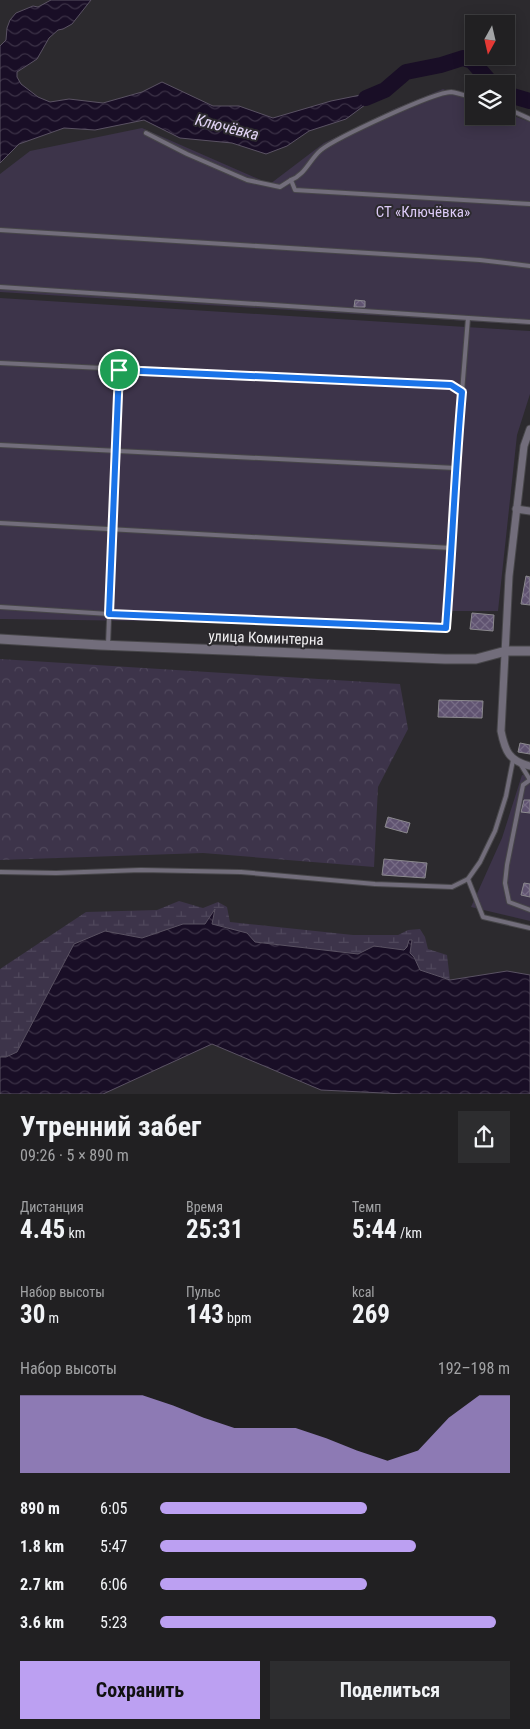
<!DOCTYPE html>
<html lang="ru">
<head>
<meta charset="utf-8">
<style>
	:root { --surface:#212022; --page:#2d2d2f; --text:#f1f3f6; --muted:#a2a3a5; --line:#3e3e40; --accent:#bca0f2 }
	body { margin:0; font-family:"Roboto Condensed",sans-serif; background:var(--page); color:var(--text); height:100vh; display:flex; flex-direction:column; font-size:19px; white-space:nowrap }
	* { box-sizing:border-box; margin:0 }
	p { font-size:16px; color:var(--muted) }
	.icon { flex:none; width:28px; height:28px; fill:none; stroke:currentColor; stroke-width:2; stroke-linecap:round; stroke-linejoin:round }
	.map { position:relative; height:1094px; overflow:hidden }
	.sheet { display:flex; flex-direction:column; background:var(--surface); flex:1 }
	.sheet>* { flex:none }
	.needle { width:32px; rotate:188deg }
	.fabs { position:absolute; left:465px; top:15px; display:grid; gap:10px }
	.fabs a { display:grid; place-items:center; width:50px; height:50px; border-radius:0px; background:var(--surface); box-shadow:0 2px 12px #0003,0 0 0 1px var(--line); font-size:25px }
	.pin { position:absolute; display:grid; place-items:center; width:42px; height:42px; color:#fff; margin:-21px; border:2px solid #fff; border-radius:50%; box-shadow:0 1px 5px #0007 }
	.round { display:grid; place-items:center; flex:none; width:52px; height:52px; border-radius:0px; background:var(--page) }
	.overview { display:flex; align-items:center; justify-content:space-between; height:85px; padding:0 20px }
	h1 { font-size:28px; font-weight:700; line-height:38px }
	.stats { display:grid; grid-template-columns:repeat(3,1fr); gap:8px; height:85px; padding:5px 20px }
	.stats div { display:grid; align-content:center }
	.stats b { font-size:25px; font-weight:700 }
	.stats small { font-size:14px; font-weight:400 }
	.stats p { font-size:14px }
	.chart { height:140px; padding:10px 20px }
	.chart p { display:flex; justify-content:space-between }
	.chart svg { width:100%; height:90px; margin-top:5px; fill:var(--accent); opacity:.7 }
	.button { display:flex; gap:10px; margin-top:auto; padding:10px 20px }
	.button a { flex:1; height:58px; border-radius:0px; background:var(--accent); color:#111; font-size:20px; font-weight:700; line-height:58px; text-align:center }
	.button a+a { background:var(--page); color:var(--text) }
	ul { padding:0 20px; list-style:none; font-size:16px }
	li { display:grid; grid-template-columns:80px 60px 1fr; align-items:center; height:38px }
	li i { height:12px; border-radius:6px; background:var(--accent) }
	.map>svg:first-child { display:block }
	.green { fill:#3d344a }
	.forest { fill:url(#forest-crowns) }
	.wetland { fill:url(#wetland-marsh) }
	.water { fill:url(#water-waves); stroke:#5a5263 }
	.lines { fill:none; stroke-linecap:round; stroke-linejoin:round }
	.river { stroke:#190e26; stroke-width:16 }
	.building { fill:url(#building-cross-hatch); stroke:#8b898e }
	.service-casing { stroke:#474649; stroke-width:6 }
	.minor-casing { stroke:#474649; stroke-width:9 }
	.tertiary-casing { stroke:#474649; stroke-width:11 }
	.service { stroke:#726d7b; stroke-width:4 }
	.minor { stroke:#726d7b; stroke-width:7 }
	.tertiary { stroke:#726d7b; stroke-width:9 }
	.route-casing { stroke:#fff; stroke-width:10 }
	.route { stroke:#1a73e8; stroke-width:6 }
	.labels { text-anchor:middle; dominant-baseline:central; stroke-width:4; stroke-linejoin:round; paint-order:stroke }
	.park-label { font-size:15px; fill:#ddcbf7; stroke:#2c2a2e }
	.street-label { font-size:15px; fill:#f0eff1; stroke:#2c2a2e }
	.water-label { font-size:16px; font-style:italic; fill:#e3d5f7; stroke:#2c2a2e }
</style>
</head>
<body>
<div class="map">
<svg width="530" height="1094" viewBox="0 0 530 1094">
	<defs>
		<pattern id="forest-crowns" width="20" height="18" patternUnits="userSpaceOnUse" patternTransform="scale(1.25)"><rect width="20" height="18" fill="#3d344a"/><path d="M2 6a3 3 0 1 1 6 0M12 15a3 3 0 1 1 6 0" fill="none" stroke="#50485c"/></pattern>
		<pattern id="wetland-marsh" width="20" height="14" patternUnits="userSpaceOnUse" patternTransform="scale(1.25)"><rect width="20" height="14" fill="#3d344a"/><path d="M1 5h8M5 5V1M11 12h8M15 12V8" fill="none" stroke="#50485c"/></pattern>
		<pattern id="water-waves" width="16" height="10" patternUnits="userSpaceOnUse" patternTransform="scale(1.25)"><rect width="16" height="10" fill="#190e26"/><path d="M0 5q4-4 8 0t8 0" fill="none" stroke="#3b3146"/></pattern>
		<pattern id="building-cross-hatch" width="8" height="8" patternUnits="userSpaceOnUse" patternTransform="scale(1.25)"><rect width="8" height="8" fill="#605371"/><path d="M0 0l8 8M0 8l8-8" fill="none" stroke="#776c86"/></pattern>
	</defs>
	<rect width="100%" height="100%" fill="#2c2a2e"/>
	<g class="green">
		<polygon points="443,89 474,101 474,116 506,116 506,113 530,122 530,325 0,292 0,174 30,151 142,128 270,184 324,143 394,109"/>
		<polygon points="0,298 530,331 530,394 517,435 498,611 445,611 439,625 0,619"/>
		<polygon points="522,775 530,776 530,921 471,907 502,838"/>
	</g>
	<polygon class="forest" points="0,659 400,684 408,729 378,787 374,867 203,853 0,860"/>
	<polygon class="wetland" points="179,901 203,908 218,902 227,907 230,922 353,935 398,935 408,930 420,929 425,937 428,949 447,955 450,980 420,970 414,957 410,953 412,941 404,950 374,946 358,954 255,942 247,933 212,924 215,910 205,924 183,924 142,938 105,931 74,944 17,1052 6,1057 0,1057 0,969 86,912 157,910"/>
	<g class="water">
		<polygon points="51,0 91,0 72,24 63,29 58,30 49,38 37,59 17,72 17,77 21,84 38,97 50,102 69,99 103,103 142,92 162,82 213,106 239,106 273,118 331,101 385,90 346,119 309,131 287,146 266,154 232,143 180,138 144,120 95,130 64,128 19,144 0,163 0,46 6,40 7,28 10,20 16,13 33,6 38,7"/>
		<polygon points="215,909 212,924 247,933 255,942 358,954 374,946 404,950 407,947 409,940 412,940 410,953 414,957 420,970 450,980 507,971 530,975 530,1094 404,1094 321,1090 212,1044 103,1094 0,1094 0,1057 6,1057 17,1052 74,944 105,931 142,938 183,924 205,924"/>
	</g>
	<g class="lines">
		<g class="river">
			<polyline points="506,94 530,101"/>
			<polyline points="366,98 385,90 406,72 441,65 463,58 472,61 492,84"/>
		</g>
	</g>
	<g class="building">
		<polygon points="355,300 365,301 365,307 354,307"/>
		<polygon points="526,576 530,577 530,605 521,604"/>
		<polygon points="472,613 494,615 493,631 470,629"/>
		<polygon points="439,700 483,701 482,718 438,717"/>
		<polygon points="520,743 530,745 530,754 518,752"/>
		<polygon points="524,800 530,800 530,813 521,812"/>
		<polygon points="388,817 410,823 407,833 385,827"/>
		<polygon points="384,859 427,863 425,878 382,875"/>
		<polygon points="524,883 530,884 530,897 521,895"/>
	</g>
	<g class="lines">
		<defs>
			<g id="service">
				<path d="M474,98c-7,-2 -16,-5 -23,-6 -17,0 -115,46 -130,58 -11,9 -16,25 -30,30l4,10 235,14"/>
				<polyline points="506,108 530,119"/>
				<polyline points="146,133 187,154 247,180 280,187 291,180"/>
				<polyline points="0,230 480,260 530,266"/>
				<polyline points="0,287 530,322"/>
				<polyline points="0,363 451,385 462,392 455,468 0,445"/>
				<polyline points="462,392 468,318"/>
				<polyline points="0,523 452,548 455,468"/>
				<polyline points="0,607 109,614 446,628 452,548"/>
				<polyline points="108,645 119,370"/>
				<polyline points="521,765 530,780"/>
				<polyline points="530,780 523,785 507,865 505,883 509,902 530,910"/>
				<polyline points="0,872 56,873 141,870 241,872 375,884 452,887 468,879 480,862 495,831 506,796 513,760"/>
				<polyline points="468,879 483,917 530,928"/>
			</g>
			<g id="minor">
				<path d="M530,429l-6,17 -15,130 -8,155c4,20 8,30 29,35"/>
				<polyline points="516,509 530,511"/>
			</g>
			<polyline id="tertiary" points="0,639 100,645 445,659 476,659 506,651 530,651"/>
		</defs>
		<use href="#service" class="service-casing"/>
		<use href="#minor" class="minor-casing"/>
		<use href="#tertiary" class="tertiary-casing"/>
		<use href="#service" class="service"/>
		<use href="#minor" class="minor"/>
		<use href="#tertiary" class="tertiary"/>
	</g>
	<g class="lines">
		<defs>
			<path id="route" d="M119,370l332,15 11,7c-7,79 -10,158 -16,236l-337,-14z"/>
		</defs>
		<use href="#route" class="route-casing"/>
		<use href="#route" class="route"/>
	</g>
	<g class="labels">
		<g class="park-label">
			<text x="423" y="212">СТ «Ключёвка»</text>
		</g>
		<g class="street-label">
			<text transform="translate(266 638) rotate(2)">улица Коминтерна</text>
		</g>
		<g class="water-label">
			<text transform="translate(227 127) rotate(14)">Ключёвка</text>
		</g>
	</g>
</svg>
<div class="fabs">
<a><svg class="needle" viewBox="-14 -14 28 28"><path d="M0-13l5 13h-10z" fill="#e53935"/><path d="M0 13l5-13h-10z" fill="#a2a3a5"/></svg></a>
<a><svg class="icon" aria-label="layers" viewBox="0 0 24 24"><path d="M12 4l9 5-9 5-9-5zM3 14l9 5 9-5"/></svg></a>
</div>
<div class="pin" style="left:119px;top:370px;background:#1e9e55"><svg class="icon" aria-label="arrive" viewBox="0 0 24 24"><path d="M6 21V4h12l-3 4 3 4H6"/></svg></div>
</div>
<section class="sheet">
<div class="overview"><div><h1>Утренний забег</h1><p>09:26 · 5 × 890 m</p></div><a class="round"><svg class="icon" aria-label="share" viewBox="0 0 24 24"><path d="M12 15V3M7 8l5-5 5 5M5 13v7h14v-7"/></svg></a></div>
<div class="stats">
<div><p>Дистанция</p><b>4.45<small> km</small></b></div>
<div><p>Время</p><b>25:31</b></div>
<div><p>Темп</p><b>5:44<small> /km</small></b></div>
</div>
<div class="stats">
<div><p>Набор высоты</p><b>30<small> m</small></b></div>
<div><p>Пульс</p><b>143<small> bpm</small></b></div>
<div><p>kcal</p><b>269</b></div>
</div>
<div class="chart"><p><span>Набор высоты</span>192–198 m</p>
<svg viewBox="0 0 160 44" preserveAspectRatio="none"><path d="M0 44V6L10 6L20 6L30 6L40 6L50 11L60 17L70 22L80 22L90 22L100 27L110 33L120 38L130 33L140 17L150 6L160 6V44z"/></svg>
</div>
<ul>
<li><b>890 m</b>6:05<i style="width:59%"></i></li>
<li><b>1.8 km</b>5:47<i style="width:73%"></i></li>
<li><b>2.7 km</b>6:06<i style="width:59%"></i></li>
<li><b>3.6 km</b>5:23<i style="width:96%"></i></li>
</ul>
<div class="button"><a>Сохранить</a><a>Поделиться</a></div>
</section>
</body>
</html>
